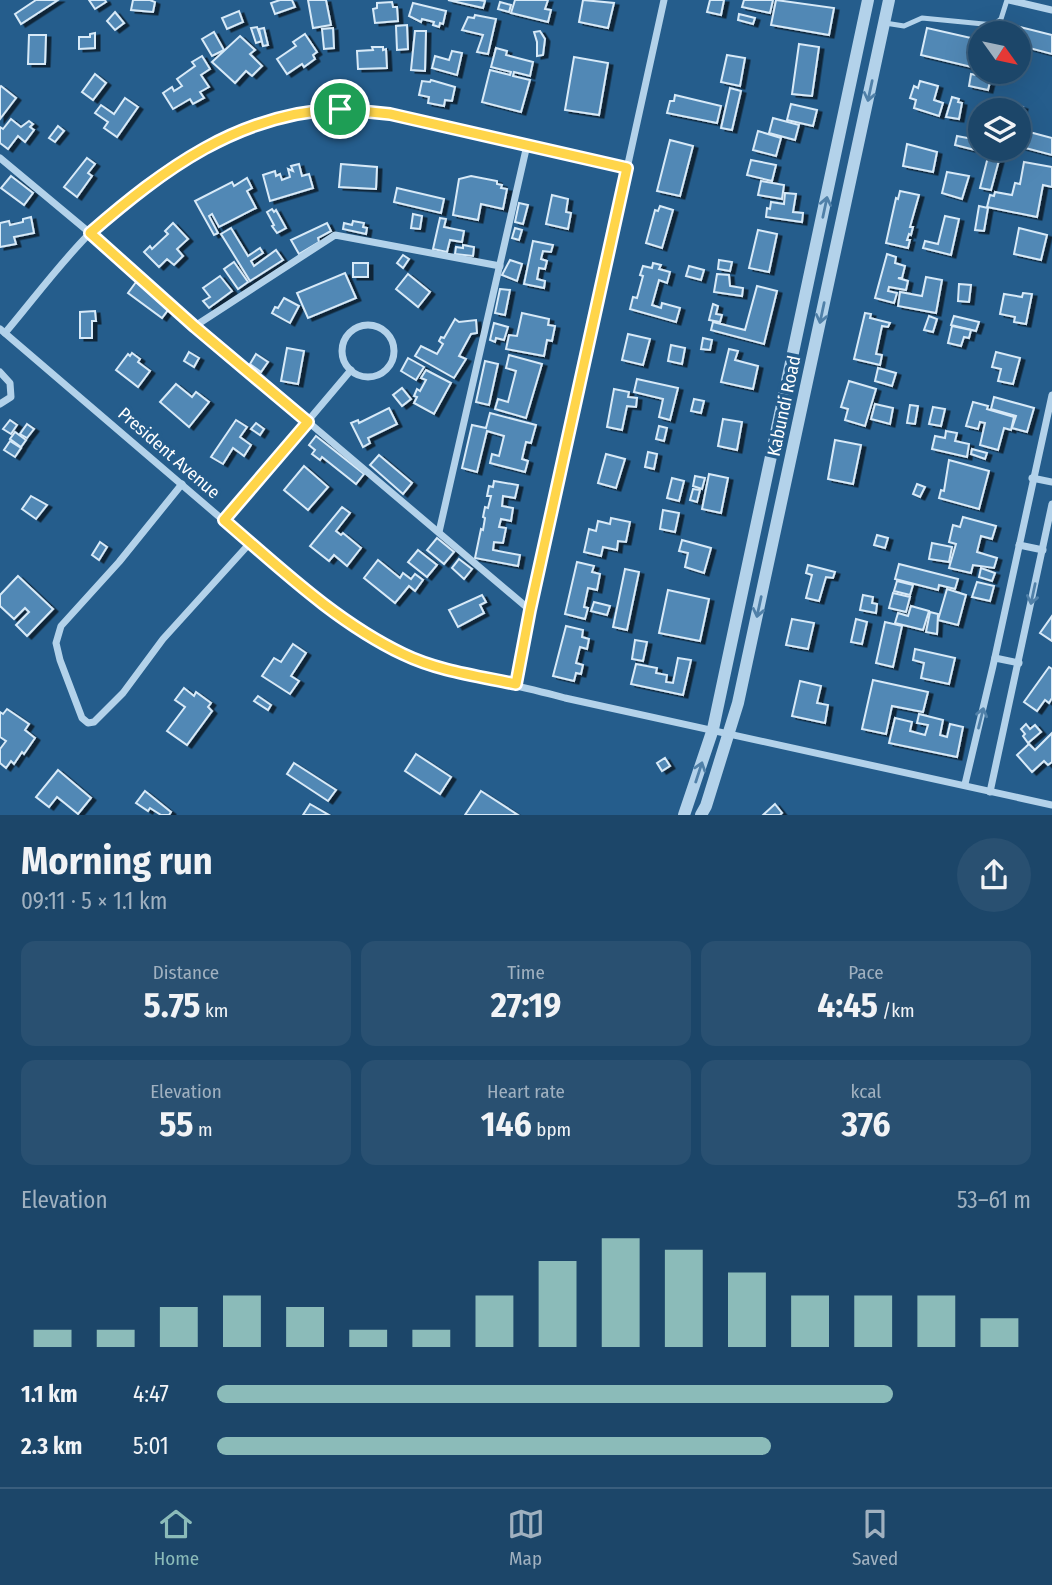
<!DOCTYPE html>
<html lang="en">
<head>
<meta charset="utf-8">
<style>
	:root { --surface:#1c4669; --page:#295071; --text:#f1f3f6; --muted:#a0b1c0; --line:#3a5e7d; --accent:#8bbbb9 }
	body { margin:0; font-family:"Fira Sans Condensed",sans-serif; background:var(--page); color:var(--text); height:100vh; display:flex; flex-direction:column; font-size:26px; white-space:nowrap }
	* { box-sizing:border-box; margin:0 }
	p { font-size:23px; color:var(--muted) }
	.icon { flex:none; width:38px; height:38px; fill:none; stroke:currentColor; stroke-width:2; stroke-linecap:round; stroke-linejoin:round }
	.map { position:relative; height:815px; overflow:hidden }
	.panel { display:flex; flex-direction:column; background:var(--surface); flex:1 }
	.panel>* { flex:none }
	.needle { width:46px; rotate:123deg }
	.controls { position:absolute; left:968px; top:21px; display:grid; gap:14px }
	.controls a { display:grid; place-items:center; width:63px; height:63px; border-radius:50%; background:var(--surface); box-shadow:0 7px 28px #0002,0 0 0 2px var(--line); font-size:35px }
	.pin { position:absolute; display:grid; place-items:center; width:60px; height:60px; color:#fff; margin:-30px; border:4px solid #fff; border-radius:50%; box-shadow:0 2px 7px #0007 }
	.round { display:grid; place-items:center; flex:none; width:74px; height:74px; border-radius:37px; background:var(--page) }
	.overview { display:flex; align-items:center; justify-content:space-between; height:119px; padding:0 21px }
	h1 { font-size:38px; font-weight:700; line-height:52px }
	.figures { display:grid; grid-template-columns:repeat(3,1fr); gap:10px; height:119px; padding:7px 21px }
	.figures div { display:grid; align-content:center; border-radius:14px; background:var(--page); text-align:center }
	.figures b { font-size:35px; font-weight:700 }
	.figures small { font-size:19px; font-weight:400 }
	.figures p { font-size:19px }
	.chart { height:196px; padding:14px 21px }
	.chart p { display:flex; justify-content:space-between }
	.chart svg { width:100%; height:126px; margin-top:7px; stroke:var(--accent); stroke-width:6 }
	ul { padding:0 21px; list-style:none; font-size:23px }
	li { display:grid; grid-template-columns:112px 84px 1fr; align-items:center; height:52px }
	li i { height:18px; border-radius:9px; background:var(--accent) }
	.dock { display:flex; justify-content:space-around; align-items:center; height:98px; border-top:2px solid var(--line); background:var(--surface); font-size:19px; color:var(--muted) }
	.dock a { display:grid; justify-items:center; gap:4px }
	.dock .current { color:var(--accent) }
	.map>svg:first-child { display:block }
	.building { fill:#5188b5; stroke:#d8eaf8; stroke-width:2; filter:url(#shadow) }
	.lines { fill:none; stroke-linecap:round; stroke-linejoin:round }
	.service { stroke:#b3d2ea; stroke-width:5 }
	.minor { stroke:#b3d2ea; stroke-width:7 }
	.tertiary { stroke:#b3d2ea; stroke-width:12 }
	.oneway { stroke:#5080a8 }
	.route-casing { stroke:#fff; stroke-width:14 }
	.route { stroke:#ffd54a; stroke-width:9 }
	.labels { text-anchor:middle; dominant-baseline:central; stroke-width:7; stroke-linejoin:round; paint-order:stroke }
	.street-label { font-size:18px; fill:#fff; stroke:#255d8c }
</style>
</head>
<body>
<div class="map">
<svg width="1052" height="815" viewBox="0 0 1052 815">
	<defs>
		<filter id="shadow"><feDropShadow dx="4.5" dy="2.5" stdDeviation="0" flood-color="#0009"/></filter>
	</defs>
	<rect width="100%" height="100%" fill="#255d8c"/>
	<g class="building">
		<polygon points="36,0 58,0 21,24 15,14"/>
		<polygon points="89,0 105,0 106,2 95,9"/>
		<polygon points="133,0 150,0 155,2 153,12 131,10"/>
		<polygon points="280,0 292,0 295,7 275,14 271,3"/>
		<polygon points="308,0 326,0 331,25 313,28"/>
		<polygon points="448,0 479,0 485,1 483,8"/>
		<polygon points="515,0 548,0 545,9 551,10 548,22 511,13"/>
		<polygon points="583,0 614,3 608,28 579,22"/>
		<polygon points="710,0 724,0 721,15 707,12"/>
		<polygon points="744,0 773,0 770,13 742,7"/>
		<polygon points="776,0 834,8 829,35 771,25"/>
		<polygon points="392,2 393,7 397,7 398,21 375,23 373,9 377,8 377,3"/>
		<polygon points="500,2 511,5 509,12 498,9"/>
		<polygon points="413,3 446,11 443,24 440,23 439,27 433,25 434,22 422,19 421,22 409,16"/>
		<polygon points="239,11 243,22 227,29 222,18"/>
		<polygon points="115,12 124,23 115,30 107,21"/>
		<polygon points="739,14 755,18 753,24 738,20"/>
		<polygon points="475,15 496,19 488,54 477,52 483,35 462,30 468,17 474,18"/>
		<polygon points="407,25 408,49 397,50 396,26"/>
		<polygon points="1016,26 1052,35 1052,54 1018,45 1018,33 1014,33"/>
		<polygon points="257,27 262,41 256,43 251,28"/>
		<polygon points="264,28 268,45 263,46 259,29"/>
		<polygon points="333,28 334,48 324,49 322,29"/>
		<polygon points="927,28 980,40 980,69 921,55"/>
		<polygon points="415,31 426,31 425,71 411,70"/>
		<polygon points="540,31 545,39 543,55 537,56 537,42 534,32"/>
		<polygon points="214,32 224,50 212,56 202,39"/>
		<polygon points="95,33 95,48 79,49 79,37 90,37 90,34"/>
		<polygon points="305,34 317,52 313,55 315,59 304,67 302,64 287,74 277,59 296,46 293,42"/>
		<polygon points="29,35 46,35 45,64 28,64"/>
		<polygon points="240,36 255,50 250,54 262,66 252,76 246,71 235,83 212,62"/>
		<polygon points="799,44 819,47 812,96 792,94"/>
		<polygon points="372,47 383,47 383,50 386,49 387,68 358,69 357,51 373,50"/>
		<polygon points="496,48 507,51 506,55 533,62 530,76 514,72 513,76 530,80 521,112 482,102 490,70 510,75 511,72 491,67"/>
		<polygon points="452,51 462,53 457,75 432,68 435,56 449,60"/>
		<polygon points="727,55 745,58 740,86 721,82"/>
		<polygon points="202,56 210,69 201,75 209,87 200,92 204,98 193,104 190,99 173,109 163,93 172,87 174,91 182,86 177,79 195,66 192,62"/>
		<polygon points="574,57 608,63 599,115 565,110"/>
		<polygon points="95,74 106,83 93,100 82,92"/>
		<polygon points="971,74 991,78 988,90 969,86"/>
		<polygon points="431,80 455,87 452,101 445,100 444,106 428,103 429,97 419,95 422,81 430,82"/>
		<polygon points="920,81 938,86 934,100 943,103 939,116 914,108 916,100 910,98 914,86 918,88"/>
		<polygon points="1,86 16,98 0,119 0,87"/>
		<polygon points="730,88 741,91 732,130 721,128"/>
		<polygon points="675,95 721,106 717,123 667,113 670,101 674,101"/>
		<polygon points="952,97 959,99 958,102 962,103 959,119 946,117"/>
		<polygon points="125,98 138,107 117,137 104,128 108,122 95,113 101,105 114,114"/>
		<polygon points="1007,102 1023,107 1018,125 1018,110 1004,110"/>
		<polygon points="791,104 817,110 813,126 787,120"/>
		<polygon points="976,112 980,113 979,131 973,130"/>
		<polygon points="773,118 799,125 795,140 769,133"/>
		<polygon points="11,119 21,127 29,121 33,124 30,127 34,130 25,142 18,136 8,149 0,143 0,127 3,129"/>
		<polygon points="58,126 64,131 55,142 49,138"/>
		<polygon points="1018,129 1052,138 1052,155 1018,146"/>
		<polygon points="758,131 781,138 776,156 753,150"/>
		<polygon points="957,136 978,140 975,150 955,145"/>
		<polygon points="670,140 693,146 680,196 657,191"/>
		<polygon points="907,144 937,152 933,172 903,166"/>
		<polygon points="990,149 1002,149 991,190 980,188"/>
		<polygon points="87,158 95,164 88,173 92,176 77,197 64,187"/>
		<polygon points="751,160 776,165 772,181 747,175"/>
		<polygon points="1024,162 1052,167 1052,187 1043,185 1037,217 987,207 990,195 994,196 995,192 1012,195 1015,183 1020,184"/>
		<polygon points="299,164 302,176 309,174 313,188 270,201 263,175 275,171 276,176 280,174 282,180 290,177 288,169 293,171 291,166"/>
		<polygon points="341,164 377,167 376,189 339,187"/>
		<polygon points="947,172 969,176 962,199 942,193"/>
		<polygon points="11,176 33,193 24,205 1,188"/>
		<polygon points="471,176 497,181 497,184 502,185 501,188 507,189 503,209 481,204 478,220 453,215 459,179"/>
		<polygon points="247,178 252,188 247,191 256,208 219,227 212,214 209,216 218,233 214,235 195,201 232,182 234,186"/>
		<polygon points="761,181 784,185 782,199 758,195"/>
		<polygon points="397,188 444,199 441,213 394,202"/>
		<polygon points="900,191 919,195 910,227 913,227 911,235 909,234 907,240 910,240 908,248 886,243 896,198 898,199"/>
		<polygon points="785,193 796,194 793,212 803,213 802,222 766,217 767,208 770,209 771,202 784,204"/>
		<polygon points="552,195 568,199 566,212 571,213 568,229 546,224"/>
		<polygon points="519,203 528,205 523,224 515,222"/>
		<polygon points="660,206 673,210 662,248 646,243 655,210 658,211"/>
		<polygon points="979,206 988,208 984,231 975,230"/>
		<polygon points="272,209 274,212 276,210 286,228 277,233 272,226 274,225 267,212"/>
		<polygon points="413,214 422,216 420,229 411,228"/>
		<polygon points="945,216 959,219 951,255 923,248 925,241 938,244"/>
		<polygon points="31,217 34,233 14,237 16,244 0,247 0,223 9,221 10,225 23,222 23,219"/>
		<polygon points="440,218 446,219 444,227 464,231 462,242 450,240 447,252 433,249"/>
		<polygon points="353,221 364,223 363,227 367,228 366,234 343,229 344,223 352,225"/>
		<polygon points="173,223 188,239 177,249 183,256 174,265 167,259 159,267 144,252 150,246 152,249 168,234 165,231"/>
		<polygon points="327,223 331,231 318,238 319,242 299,254 291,240"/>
		<polygon points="231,228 248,256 260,248 263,253 251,261 254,266 276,250 283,260 250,281 221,234"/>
		<polygon points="515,228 522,230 519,240 512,238"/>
		<polygon points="1019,228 1047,235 1041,260 1014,254"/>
		<polygon points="758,230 777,234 769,272 749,268"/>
		<polygon points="533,241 553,245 551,252 543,251 541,259 547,261 545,269 539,268 537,279 545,281 544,288 524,284"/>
		<polygon points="463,245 474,247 473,256 455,254 456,247 463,248"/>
		<polygon points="887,254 896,257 895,263 905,266 902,278 898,278 908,281 906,290 889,287 888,291 897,293 894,303 875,298"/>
		<polygon points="403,255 409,259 403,268 397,263"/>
		<polygon points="510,260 522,264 517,281 502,275"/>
		<polygon points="719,260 732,262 730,271 718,269"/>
		<polygon points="234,262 248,282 238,289 224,269"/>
		<rect x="353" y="263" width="15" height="14"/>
		<polygon points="653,263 661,265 659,269 670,272 667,283 659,280 652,305 661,308 662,303 680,308 676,322 630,309 633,297 637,298 643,276 640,275 643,266 652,268"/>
		<polygon points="689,266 704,270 701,280 686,276"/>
		<polygon points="345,273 356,298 308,318 297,293"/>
		<polygon points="408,274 430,292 418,307 396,289"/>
		<polygon points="717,274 729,275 730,286 743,288 742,296 714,292"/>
		<polygon points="220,276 232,291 209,308 203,301 210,297 203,288"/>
		<polygon points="926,277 942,280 936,313 898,306 900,292 922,296"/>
		<polygon points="136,282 171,306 162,318 128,293"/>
		<polygon points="959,284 971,285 969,302 958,301"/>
		<polygon points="757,286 777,291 764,344 711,330 713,322 745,330"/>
		<polygon points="500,289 510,290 505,315 495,313"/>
		<polygon points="1023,293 1032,294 1026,324 1014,322 1015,317 1000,314 1004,294 1022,297"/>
		<polygon points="284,298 299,306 290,323 272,313 275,307 278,308"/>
		<polygon points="713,304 718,306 716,314 722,315 720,322 709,320"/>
		<polygon points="95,311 96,321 92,321 92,338 80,338 80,312"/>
		<polygon points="522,313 549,319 548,325 555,326 552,341 547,340 544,356 506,349 509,335 517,336"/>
		<polygon points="865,313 871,314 870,318 890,323 888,327 882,326 876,354 882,355 880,365 854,359"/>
		<polygon points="929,316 937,319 933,332 924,330"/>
		<polygon points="954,316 979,322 976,331 951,325"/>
		<polygon points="455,319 459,322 476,320 477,333 471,334 459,356 466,359 454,378 415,356 421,346 437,354 443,344 439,341 441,337 444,338"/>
		<polygon points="494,323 508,327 504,340 496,338 495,342 490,340"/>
		<polygon points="952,326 971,330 969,338 964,337 961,346 948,343"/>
		<polygon points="628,334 650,339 643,365 622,360"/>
		<polygon points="703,338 712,340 710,350 701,349"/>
		<polygon points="671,345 685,348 682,364 668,361"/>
		<polygon points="287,348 304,351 298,384 281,381"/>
		<polygon points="729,349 738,351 735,360 758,366 753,389 721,382"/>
		<polygon points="189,352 199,358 194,367 184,361"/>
		<polygon points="996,352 1020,358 1013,384 998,381 1001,369 992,367"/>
		<polygon points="132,353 140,359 138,362 150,371 138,387 116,370 128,354 130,356"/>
		<polygon points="256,354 268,362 261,372 250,364"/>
		<polygon points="509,355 542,364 526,418 495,409 498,399 508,402 516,371 506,368"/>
		<polygon points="408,358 424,367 416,380 401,371"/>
		<polygon points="485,361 498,364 489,405 476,402"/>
		<polygon points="878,368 896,373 892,386 875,381"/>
		<polygon points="426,370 451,383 434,414 414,403 417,397 414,396 417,389 420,391 426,380 421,378"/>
		<polygon points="637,379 678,388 670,420 659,417 663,399 634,392"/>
		<polygon points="849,381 876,389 865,426 845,420 848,409 841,407"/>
		<polygon points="176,384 192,397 196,392 209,402 189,427 160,402"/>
		<polygon points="402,388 411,399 402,406 393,395"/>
		<polygon points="614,389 629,392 628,397 637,398 636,407 627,406 622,430 607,427"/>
		<polygon points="994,397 1034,408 1027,432 1012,428 1016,416 991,409"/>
		<polygon points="694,399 704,401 701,413 691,411"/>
		<polygon points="973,402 988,406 987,409 1014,417 1011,430 1004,428 998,450 980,445 985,423 980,422 978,429 966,426"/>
		<polygon points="875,404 893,408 890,424 871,419"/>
		<polygon points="910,405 918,406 915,424 907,423"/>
		<polygon points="933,407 945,409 941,426 929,424"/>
		<polygon points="389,408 397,424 368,438 370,443 363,447 351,423 358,420 359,423"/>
		<polygon points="490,413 536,425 531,443 526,442 522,459 528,461 525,472 490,463 492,454 499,456 504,436 487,431 477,472 462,468 472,425 486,428"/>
		<polygon points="723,419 742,422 737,450 718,446"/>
		<polygon points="10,420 17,425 11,434 3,429"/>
		<polygon points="236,420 247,427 240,437 251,445 244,456 233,448 223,464 211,457"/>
		<polygon points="256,423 264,429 260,435 251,429"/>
		<polygon points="27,424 34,429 27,438 20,434"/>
		<polygon points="659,426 667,428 664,441 656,439"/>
		<polygon points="946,431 957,433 955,441 969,444 967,457 932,449 935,436 945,438"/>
		<polygon points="15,432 26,440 21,447 10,439"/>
		<polygon points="316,436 364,474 356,484 322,457 320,460 312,454 315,450 309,445"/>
		<polygon points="835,440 861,445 853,484 828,479"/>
		<polygon points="10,441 21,448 15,457 4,450"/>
		<polygon points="972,449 987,453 985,459 971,454"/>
		<polygon points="648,452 657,454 654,469 645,467"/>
		<polygon points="606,454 625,459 616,488 598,483"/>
		<polygon points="379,455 412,483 403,494 370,465"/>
		<polygon points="949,460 989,471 979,509 939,498 941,490 944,491"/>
		<polygon points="304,466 328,487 308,510 284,490"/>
		<polygon points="709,474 728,478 721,513 702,509"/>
		<polygon points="695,476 705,478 702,489 693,486"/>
		<polygon points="672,478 684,481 679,501 667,498"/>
		<polygon points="494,481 518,485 515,498 503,496 502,506 513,508 511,521 501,519 499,527 506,528 503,543 494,542 493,550 520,555 518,566 475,558 481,529 483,530 485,518 483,517 485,507 488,508 491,496 487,496 489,486 493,487"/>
		<polygon points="917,484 925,487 920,497 913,494"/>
		<polygon points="693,489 700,490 697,502 690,500"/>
		<polygon points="31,496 47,505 36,519 22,509"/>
		<polygon points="342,507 350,513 336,531 341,535 343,533 361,548 347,566 334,555 329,561 310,546"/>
		<polygon points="663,510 679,513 675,532 660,529"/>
		<polygon points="963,517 996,526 992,539 981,536 977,552 997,558 994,568 973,565 971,573 949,568 956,544 949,542 953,525 960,527"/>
		<polygon points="611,518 630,522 626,542 618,541 617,550 603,547 601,556 584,552 589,529 596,531 598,521 610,524"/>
		<polygon points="877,535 888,538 885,548 874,545"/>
		<polygon points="437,538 454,552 444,564 427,550"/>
		<polygon points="682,540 711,548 704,573 685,567 688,553 679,551"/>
		<polygon points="100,542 107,547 99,560 92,555"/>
		<polygon points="932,543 952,547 949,562 929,559"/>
		<polygon points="418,550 437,565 427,577 408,562"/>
		<polygon points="459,559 472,569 464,579 452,568"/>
		<polygon points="378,560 400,578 403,573 411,579 415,574 423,580 415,591 409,586 395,603 364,578"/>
		<polygon points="577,562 594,566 592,572 600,574 597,590 588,588 584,607 588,608 585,619 565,614"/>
		<polygon points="899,564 958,579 955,589 939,585 938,590 895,579"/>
		<polygon points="808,565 835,572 833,578 826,577 819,601 806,598 812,575 806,573"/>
		<polygon points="981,568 995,573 992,581 979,577"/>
		<polygon points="625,569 639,572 627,630 613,627"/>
		<polygon points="18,576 53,609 27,636 16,625 29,612 25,608 14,619 0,606 0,595"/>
		<polygon points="897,581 913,585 910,595 894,591"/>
		<polygon points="977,582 994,586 990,601 972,597"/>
		<polygon points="947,589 966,595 958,625 938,620"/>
		<polygon points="668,590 709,599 700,641 659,633"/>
		<polygon points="893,593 910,597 906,612 889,608"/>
		<polygon points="482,595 486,602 480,605 484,613 458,627 449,610"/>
		<polygon points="863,595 873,597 872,603 877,604 876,613 860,610"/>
		<polygon points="594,602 610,606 607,615 591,611"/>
		<polygon points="911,606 929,611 923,630 895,623 898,613 908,616"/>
		<polygon points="930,612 938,614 937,634 926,632"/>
		<polygon points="1052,616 1052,641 1040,633"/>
		<polygon points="792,619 814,623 808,649 786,645"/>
		<polygon points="856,619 867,622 862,644 851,642"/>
		<polygon points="885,622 902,626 893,667 876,663"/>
		<polygon points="566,626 583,630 582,637 589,639 587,649 580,647 576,663 583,665 581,674 576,673 574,681 553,676"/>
		<polygon points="635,640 647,642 643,661 632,659"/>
		<polygon points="293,644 306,653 291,676 299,681 290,694 262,676 274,658 281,662"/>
		<polygon points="915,649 955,658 949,684 921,678 924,663 913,660"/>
		<polygon points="678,658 691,660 683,695 631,684 636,664 657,668 656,673 667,675 666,682 673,683"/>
		<polygon points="1049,667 1052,669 1052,698 1049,703 1045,700 1037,711 1024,702"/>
		<polygon points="873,680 928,692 923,712 892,706 886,734 862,729"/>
		<polygon points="800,681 821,686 817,703 828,705 825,723 792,716"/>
		<polygon points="184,688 194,696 196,692 211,703 208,707 212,711 187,745 167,731 185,707 175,700"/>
		<polygon points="258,696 271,705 268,710 254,701"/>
		<polygon points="7,709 29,724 25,730 35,738 24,754 22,752 14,764 11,761 6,768 0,763 0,749 6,741 0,737 0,712 3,714"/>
		<polygon points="919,714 943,720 940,735 947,737 950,724 963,727 957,757 889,743 895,718 912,722 910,731 925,735 928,725 917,723"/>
		<polygon points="1026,724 1030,729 1035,725 1041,732 1028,743 1023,736 1025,734 1021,729"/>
		<polygon points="1052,733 1052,762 1048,765 1044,761 1032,772 1017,755 1029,744 1035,750"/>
		<polygon points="416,754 451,777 440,794 405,771"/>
		<polygon points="665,758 670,766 662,771 657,763"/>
		<polygon points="294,763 336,790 328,801 287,774"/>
		<polygon points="58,770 91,798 78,814 57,797 49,807 36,797"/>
		<polygon points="145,791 171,812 169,815 161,815 150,808 148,811 136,803"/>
		<polygon points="481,791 518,815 465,815"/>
		<polygon points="310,804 329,815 303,815"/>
		<polygon points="775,804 782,813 780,815 763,815"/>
	</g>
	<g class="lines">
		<polyline class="service" points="885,23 904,26 922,18 994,25 1001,19 1007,0"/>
		<g class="minor">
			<polyline points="1009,0 1052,10"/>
			<polyline points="0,158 90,233 195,326 530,610"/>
			<circle cx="368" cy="351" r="26"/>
			<polyline points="195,326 335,235 500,266"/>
			<path d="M0,329c77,66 154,131 230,197 52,44 113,103 175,129 50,21 108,28 160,43l487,107"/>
			<path d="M5,333c28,-33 55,-70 86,-101 61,-59 162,-128 251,-123 42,3 83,13 125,22 53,12 107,24 160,37"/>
			<polyline points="0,372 10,383 11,397 0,404"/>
			<polyline points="1032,478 1052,482"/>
			<polyline points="182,484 119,562 61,626 56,643 60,660 82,718 88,723 94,722 123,693 163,639 250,543"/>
			<polyline points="224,520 351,370"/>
			<polyline points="439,532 527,145"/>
			<polyline points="1019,545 1043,550"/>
			<polyline points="995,658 1019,663"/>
			<polyline points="516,684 530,610 664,0"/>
			<polyline points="965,784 993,666 1052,395"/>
			<polyline points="990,792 1052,504"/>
		</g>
		<g class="tertiary">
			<polyline points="684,815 713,729 868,0"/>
			<polyline points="701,815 706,806 738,703 889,0"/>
		</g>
	</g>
	<defs><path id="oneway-shaft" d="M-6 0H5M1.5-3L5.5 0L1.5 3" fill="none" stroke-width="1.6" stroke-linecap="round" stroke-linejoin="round" transform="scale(1.75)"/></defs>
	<g class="oneway">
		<use href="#oneway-shaft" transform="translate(870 91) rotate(102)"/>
		<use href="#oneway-shaft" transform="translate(825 207) rotate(-78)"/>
		<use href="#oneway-shaft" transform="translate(822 313) rotate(102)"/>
		<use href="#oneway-shaft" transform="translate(1033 594) rotate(102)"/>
		<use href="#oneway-shaft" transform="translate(759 607) rotate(102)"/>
		<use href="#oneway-shaft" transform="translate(981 718) rotate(-76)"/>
		<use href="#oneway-shaft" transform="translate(699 772) rotate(-72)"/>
	</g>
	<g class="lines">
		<defs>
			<path id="route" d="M340,109l50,5 237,54 -97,442 -14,74c-38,-8 -78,-13 -113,-30 -67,-32 -123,-86 -179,-134l84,-98 -113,-95 -105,-94c74,-64 148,-120 250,-124z"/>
		</defs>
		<use href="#route" class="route-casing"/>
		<use href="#route" class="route"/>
	</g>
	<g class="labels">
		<g class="street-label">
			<text transform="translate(784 406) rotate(-78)">Kabundi Road</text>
			<text transform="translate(169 453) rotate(41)">President Avenue</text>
		</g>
	</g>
</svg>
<div class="controls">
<a><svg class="needle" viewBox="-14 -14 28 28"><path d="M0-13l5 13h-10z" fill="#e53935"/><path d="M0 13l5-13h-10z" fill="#a0b1c0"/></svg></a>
<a><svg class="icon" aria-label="layers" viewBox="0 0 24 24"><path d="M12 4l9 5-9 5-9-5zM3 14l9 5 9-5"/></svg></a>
</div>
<div class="pin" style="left:340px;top:109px;background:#1e9e55"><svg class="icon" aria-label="arrive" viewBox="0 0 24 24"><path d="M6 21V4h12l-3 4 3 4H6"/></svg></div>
</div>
<section class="panel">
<div class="overview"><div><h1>Morning run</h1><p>09:11 · 5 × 1.1 km</p></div><a class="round"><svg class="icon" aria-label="share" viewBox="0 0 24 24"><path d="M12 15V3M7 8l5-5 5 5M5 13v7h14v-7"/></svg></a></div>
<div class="figures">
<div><p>Distance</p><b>5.75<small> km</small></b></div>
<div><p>Time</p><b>27:19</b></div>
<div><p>Pace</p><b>4:45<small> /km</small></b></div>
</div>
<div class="figures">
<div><p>Elevation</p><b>55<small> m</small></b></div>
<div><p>Heart rate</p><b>146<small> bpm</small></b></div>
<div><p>kcal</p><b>376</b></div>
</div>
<div class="chart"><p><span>Elevation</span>53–61 m</p>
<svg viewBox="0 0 160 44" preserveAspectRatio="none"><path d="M5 44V38M15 44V38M25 44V30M35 44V26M45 44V30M55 44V38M65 44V38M75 44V26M85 44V14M95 44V6M105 44V10M115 44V18M125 44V26M135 44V26M145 44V26M155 44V34"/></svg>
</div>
<ul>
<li><b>1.1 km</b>4:47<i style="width:83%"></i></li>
<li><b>2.3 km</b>5:01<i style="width:68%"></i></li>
</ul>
</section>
<nav class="dock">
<a class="current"><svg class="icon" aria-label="home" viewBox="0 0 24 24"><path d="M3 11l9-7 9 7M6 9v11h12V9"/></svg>Home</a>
<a><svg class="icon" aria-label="map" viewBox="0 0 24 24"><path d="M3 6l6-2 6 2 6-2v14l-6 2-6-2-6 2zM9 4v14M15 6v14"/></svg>Map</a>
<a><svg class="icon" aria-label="saved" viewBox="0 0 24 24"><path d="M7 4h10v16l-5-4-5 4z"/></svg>Saved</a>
</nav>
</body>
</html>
